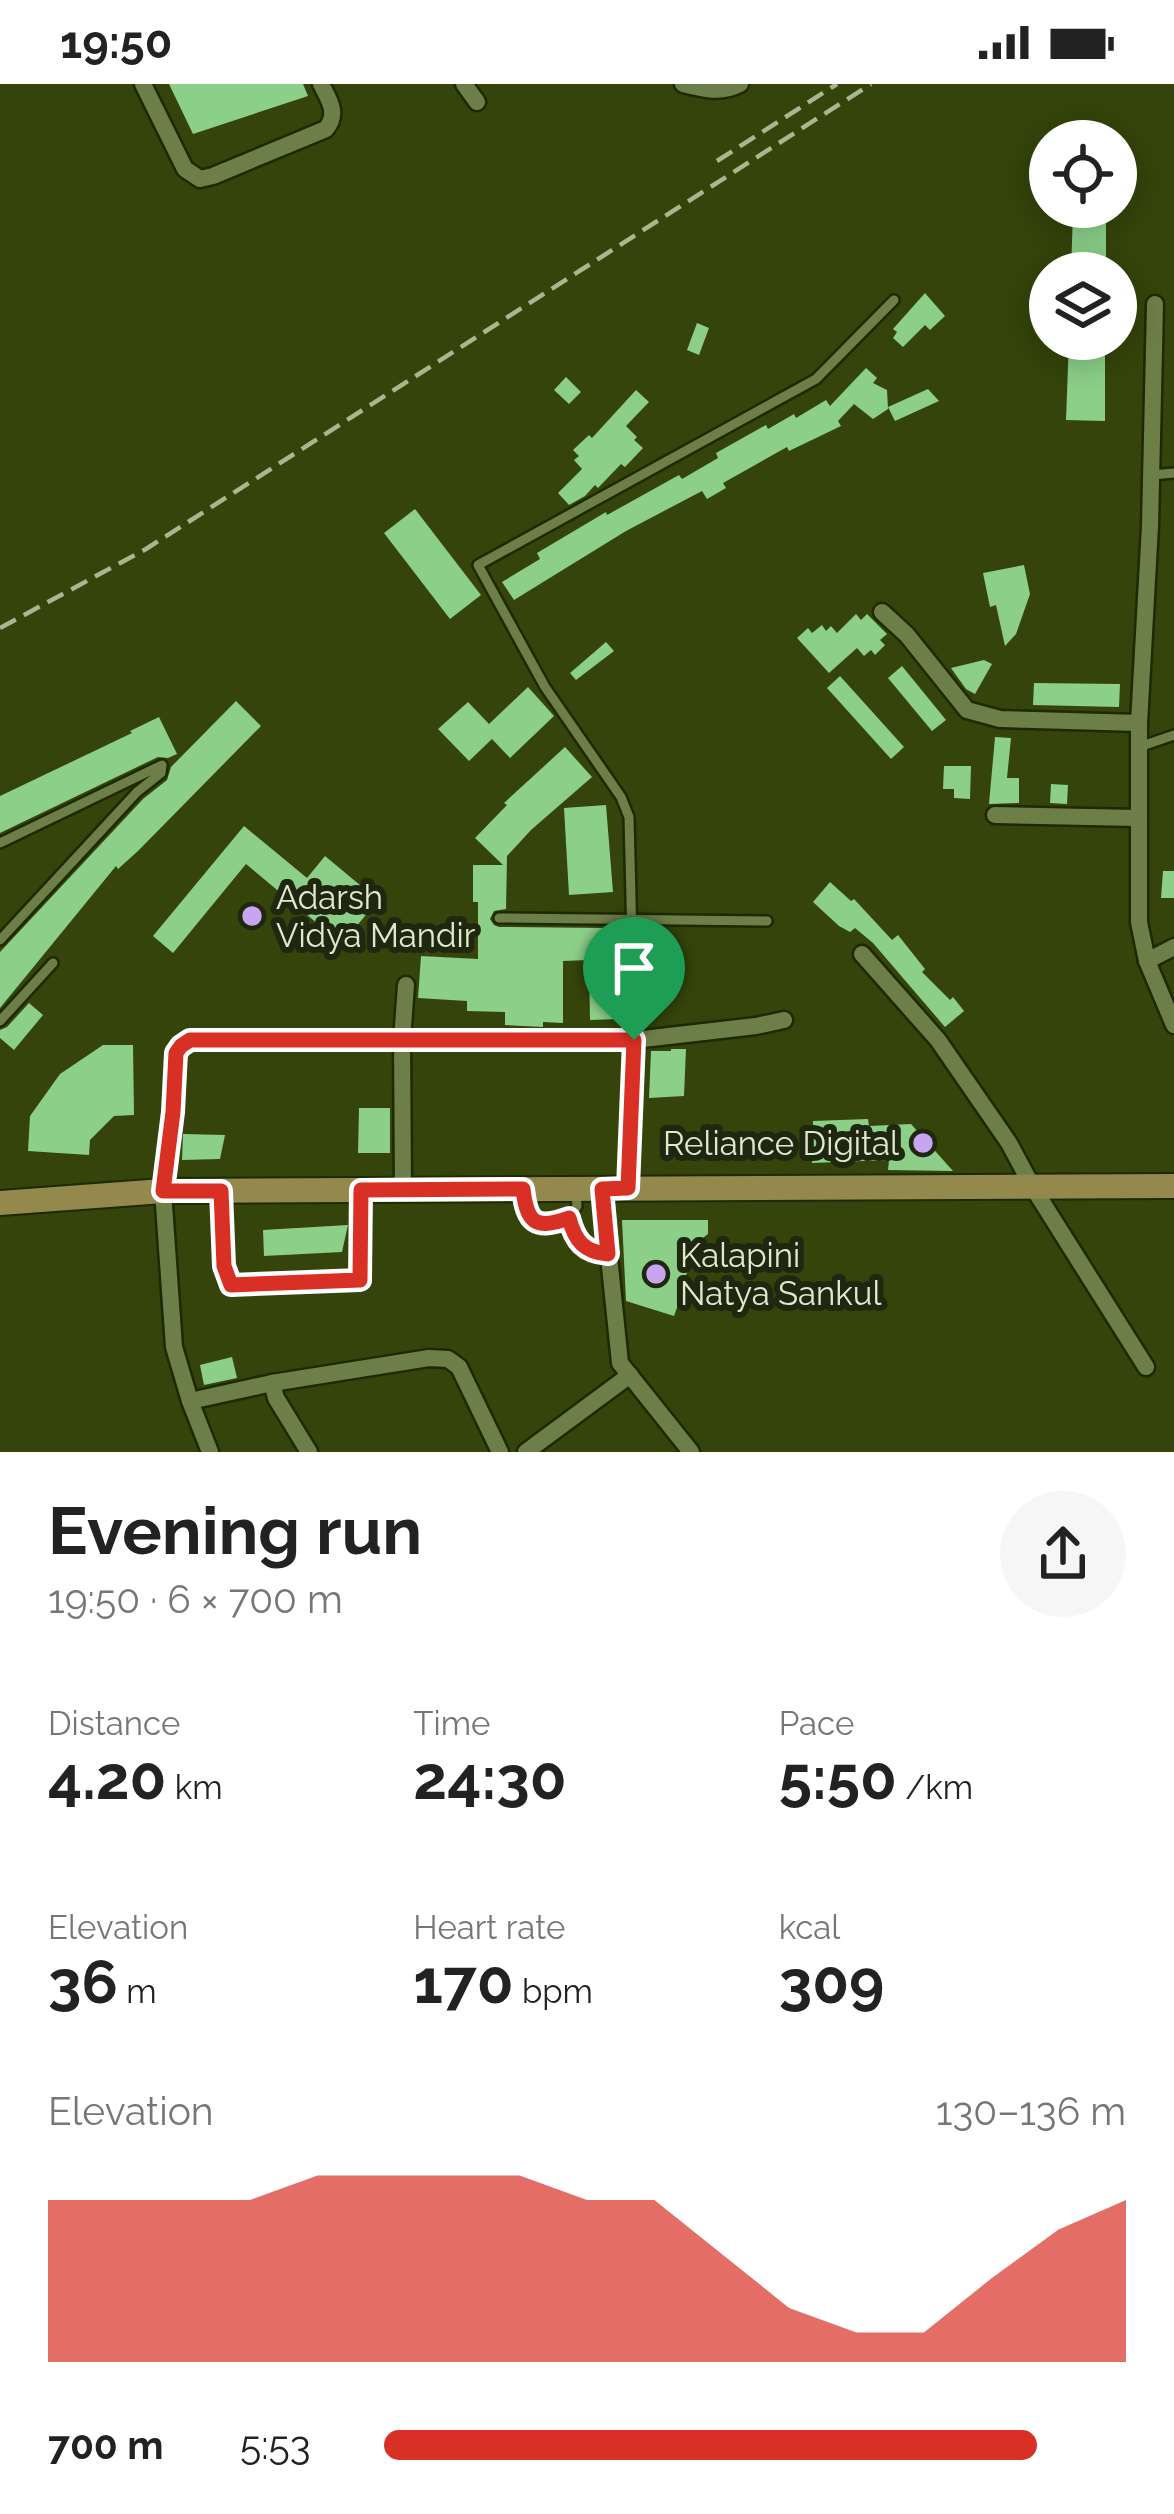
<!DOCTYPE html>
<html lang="en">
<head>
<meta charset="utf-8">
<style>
	:root { --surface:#fff; --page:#f6f6f6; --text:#222; --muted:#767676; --accent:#d93025 }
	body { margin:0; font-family:Raleway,sans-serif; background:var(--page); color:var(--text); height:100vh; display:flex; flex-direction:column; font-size:45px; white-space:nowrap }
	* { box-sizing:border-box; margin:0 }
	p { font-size:39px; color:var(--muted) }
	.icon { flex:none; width:66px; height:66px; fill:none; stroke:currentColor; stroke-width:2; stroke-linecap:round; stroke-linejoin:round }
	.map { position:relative; height:1368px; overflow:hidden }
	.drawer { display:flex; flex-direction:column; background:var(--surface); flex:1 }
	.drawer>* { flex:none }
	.tools { position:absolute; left:1029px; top:36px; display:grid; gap:24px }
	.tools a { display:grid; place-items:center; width:108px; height:108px; border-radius:50%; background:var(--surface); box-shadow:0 6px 30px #0003; font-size:60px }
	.pin { position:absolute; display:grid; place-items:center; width:102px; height:102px; color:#fff; margin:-123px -51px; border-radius:50% 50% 50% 0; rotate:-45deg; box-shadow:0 0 12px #0007 }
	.pin .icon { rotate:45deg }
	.round { display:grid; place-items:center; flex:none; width:126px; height:126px; border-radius:63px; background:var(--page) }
	.headline { display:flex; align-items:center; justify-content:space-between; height:204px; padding:0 48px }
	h1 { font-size:66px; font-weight:700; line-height:90px }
	.metrics { display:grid; grid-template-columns:repeat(3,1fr); gap:18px; height:204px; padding:12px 48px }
	.metrics div { display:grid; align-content:center }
	.metrics b { font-size:60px; font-weight:700 }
	.metrics small { font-size:33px; font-weight:400 }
	.metrics p { font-size:33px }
	.chart { height:336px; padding:24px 48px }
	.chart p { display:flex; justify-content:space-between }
	.chart svg { width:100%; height:216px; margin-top:12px; fill:var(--accent); opacity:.7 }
	ul { padding:0 48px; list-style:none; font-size:39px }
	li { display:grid; grid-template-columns:192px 144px 1fr; align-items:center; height:90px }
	li i { height:30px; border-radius:15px; background:var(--accent) }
	.status { display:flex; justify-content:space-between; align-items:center; height:84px; padding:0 60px; background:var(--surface); direction:ltr }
	.status svg { height:33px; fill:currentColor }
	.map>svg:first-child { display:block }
	.building { fill:#8bcf89 }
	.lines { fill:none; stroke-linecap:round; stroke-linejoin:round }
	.service-casing { stroke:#1e2900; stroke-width:14 }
	.minor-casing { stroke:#1e2900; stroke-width:21 }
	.secondary-casing { stroke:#1e2900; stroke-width:28 }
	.service { stroke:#6d7f48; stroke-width:9 }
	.minor { stroke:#6d7f48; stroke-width:16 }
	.secondary { stroke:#93894c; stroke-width:24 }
	.rail { stroke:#a9b68f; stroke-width:4.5; stroke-dasharray:18 9; stroke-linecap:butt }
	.route-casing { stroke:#fff; stroke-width:24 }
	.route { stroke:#d93025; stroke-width:15 }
	.poi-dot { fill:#c6a6f0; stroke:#202710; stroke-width:4.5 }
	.labels { text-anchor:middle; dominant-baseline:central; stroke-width:12; stroke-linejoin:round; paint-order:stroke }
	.poi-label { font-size:33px; fill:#dfeacd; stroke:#202710; text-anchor:start }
</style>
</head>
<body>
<div class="status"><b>19:50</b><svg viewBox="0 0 49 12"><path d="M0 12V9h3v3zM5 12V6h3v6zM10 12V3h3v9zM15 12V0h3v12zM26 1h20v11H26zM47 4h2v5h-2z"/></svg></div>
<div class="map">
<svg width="1174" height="1368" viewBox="0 0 1174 1368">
	<rect width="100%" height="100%" fill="#34440a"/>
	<g class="building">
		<polygon points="169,0 303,0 308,12 193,50"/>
		<polygon points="1106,125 1106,189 1071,189 1073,128"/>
		<polygon points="925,209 945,232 930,246 925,241 903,263 893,254 897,248 893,245"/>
		<polygon points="697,239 709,244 699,271 687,266"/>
		<polygon points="1069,255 1105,255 1105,337 1066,336"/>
		<polygon points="866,284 877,294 873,299 887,306 888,325 873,335 854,320 838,337 841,342 789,367 787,363 723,399 726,404 707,415 702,407 626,447 514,516 502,498 540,475 537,469 606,428 607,431 679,391 682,395 718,374 716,369 766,341 768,345 794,330 796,334 826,316 830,322"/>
		<polygon points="566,293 581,308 569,320 554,306"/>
		<polygon points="928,305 939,317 895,337 888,323"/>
		<polygon points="636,306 649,318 626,342 637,353 634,356 643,364 625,383 621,380 598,404 595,401 585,412 569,421 558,409 582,385 574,376 579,372 573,366 589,351 592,354"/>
		<polygon points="415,425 481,511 450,535 384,449"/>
		<polygon points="1024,481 1030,510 1016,550 1005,562 996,521 990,523 983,489"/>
		<polygon points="856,530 861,536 867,530 887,550 880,556 885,561 875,571 871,566 864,572 857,564 829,589 797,554 808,544 812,549 822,541 826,547 831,542 837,549"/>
		<polygon points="606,558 614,567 576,596 570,589"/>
		<polygon points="984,576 992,580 975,610 966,605 951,584"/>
		<polygon points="902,582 946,636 932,647 888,594"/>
		<polygon points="840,592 904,663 891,675 827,604"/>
		<polygon points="1034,599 1120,600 1119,623 1033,621"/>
		<polygon points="528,603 554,632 510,674 492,655 469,677 438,645 468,618 489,640"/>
		<polygon points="236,617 261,642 138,767 118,785 116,782 0,924 0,868 143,715 167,696 171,683"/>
		<polygon points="159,633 177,670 168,674 158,673 0,749 0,712 132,649 130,647"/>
		<polygon points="995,653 1011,654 1007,694 1019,694 1019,719 989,720"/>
		<polygon points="565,663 592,693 531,746 507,772 506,825 494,827 490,835 494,841 499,843 608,844 609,896 619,895 620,935 590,936 589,876 563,877 563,939 543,938 543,943 505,941 505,928 467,927 467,917 418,914 421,872 478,875 478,818 473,818 473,781 503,781 475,754 507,721 504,719"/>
		<polygon points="944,682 971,682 970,715 954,714 954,705 943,705"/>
		<polygon points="1051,700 1068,701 1067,720 1050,719"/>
		<polygon points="606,721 613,808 569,811 564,724"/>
		<polygon points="244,742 307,794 325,772 378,816 342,860 246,780 173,869 153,852"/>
		<polygon points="1163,787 1174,787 1174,814 1161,814"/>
		<polygon points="830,798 851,817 854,815 892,856 898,851 925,885 922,888 950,916 953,913 964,927 945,943 873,859 855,844 850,848 839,842 813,818"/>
		<polygon points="29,919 43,931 14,966 0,954 0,946 7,943"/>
		<polygon points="103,961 133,961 134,1031 114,1032 90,1056 89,1071 28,1067 30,1032 60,990"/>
		<polygon points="671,965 686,965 684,1012 649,1014 651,967 671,967"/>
		<polygon points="359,1024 390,1024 390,1069 358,1069"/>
		<polygon points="868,1035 869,1042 911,1040 953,1087 888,1086 889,1076 812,1079 813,1037"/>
		<polygon points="183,1050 225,1051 220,1075 182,1076"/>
		<polygon points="622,1136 708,1136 708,1150 691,1163 691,1180 682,1200 683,1207 674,1232 626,1217"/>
		<polygon points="348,1141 342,1168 264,1172 263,1146"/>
		<polygon points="232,1273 237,1294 204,1301 200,1281"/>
	</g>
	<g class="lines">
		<defs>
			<g id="service">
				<polyline points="1152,391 1174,389"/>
				<polyline points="1139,663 1174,651"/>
				<polyline points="0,759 162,681 161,689 137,708 0,856"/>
				<polyline points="499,834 767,837"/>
				<polyline points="633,896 629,733 621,713 545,603 478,481 816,295 894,216"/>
				<polyline points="0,937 53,879"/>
				<polyline points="523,1107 527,1132 540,1140 569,1134 577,1122 576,1110"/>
				<path d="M569,1134c6,23 15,34 40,36"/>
			</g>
			<g id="minor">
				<path d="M143,0l42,85 15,10 13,-3 113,-47c13,-16 3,-29 -5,-45"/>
				<polyline points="464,0 477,18"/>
				<path d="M683,0c20,5 38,10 57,0"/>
				<polyline points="1155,220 1150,442 1139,639 1139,838 1147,877 1174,941"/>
				<polyline points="882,528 907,551 967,626 1000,635 1139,639"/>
				<polyline points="995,731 1137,734"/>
				<polyline points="862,870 938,956 1009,1059 1032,1102 1146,1283"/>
				<polyline points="1147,877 1174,863"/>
				<polyline points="628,1104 634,956 633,896"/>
				<polyline points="602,1105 620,1279 691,1368"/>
				<polyline points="403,1106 402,956 406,901"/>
				<polyline points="221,1107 223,1182 231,1201 360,1196 361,1106"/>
				<polyline points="272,1299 276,1314 309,1368"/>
				<polyline points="190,1317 272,1299 429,1274 448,1275 459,1283 500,1368"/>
				<polyline points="210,1368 190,1317 174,1263 163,1107 173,1028 176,969 181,962 190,956 634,956 756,942 784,936"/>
				<polyline points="526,1368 630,1291"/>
			</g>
			<polyline id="secondary" points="0,1119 163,1107 1174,1102"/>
		</defs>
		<use href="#service" class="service-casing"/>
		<use href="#minor" class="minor-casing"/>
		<use href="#secondary" class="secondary-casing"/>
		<use href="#service" class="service"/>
		<use href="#minor" class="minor"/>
		<use href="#secondary" class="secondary"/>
		<g class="rail">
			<polyline points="717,77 837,0"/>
			<polyline points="0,544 146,465 871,0"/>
		</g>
	</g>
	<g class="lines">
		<defs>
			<path id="route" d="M190,956h444l-6,148 -26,1 6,65c-24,-2 -33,-13 -39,-36 -34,12 -42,5 -46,-29l-162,1 -1,90 -129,5 -7,-19 -3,-75h-58l10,-79 3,-59 5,-7z"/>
		</defs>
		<use href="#route" class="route-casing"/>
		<use href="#route" class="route"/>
	</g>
	<g class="poi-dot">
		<circle cx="252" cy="832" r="12"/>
		<circle cx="923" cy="1059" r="12"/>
		<circle cx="656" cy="1190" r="12"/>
	</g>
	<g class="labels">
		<g class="poi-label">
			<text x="276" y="813">Adarsh<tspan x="276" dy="38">Vidya Mandir</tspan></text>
			<text x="899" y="1059" text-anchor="end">Reliance Digital</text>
			<text x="680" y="1171">Kalapini<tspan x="680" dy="38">Natya Sankul</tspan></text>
		</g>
	</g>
</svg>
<div class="tools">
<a><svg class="icon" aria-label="locate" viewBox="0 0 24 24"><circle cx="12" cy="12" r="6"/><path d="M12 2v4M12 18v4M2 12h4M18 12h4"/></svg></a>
<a><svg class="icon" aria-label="layers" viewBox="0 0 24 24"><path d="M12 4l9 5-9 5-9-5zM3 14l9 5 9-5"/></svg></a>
</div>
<div class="pin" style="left:634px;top:956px;background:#1e9e55"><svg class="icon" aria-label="arrive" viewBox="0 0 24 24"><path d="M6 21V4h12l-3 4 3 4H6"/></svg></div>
</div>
<section class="drawer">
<div class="headline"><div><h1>Evening run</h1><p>19:50 · 6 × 700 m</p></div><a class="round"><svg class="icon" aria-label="share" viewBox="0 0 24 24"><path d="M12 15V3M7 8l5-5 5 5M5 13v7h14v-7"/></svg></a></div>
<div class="metrics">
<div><p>Distance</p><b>4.20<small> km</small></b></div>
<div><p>Time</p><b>24:30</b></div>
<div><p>Pace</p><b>5:50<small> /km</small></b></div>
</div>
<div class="metrics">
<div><p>Elevation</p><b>36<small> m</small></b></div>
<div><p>Heart rate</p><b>170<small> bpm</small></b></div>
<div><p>kcal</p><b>309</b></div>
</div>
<div class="chart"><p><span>Elevation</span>130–136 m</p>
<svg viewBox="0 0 160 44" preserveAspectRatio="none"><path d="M0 44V11L10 11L20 11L30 11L40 6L50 6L60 6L70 6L80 11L90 11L100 22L110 33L120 38L130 38L140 27L150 17L160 11V44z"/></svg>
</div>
<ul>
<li><b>700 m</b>5:53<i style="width:88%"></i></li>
</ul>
</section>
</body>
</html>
